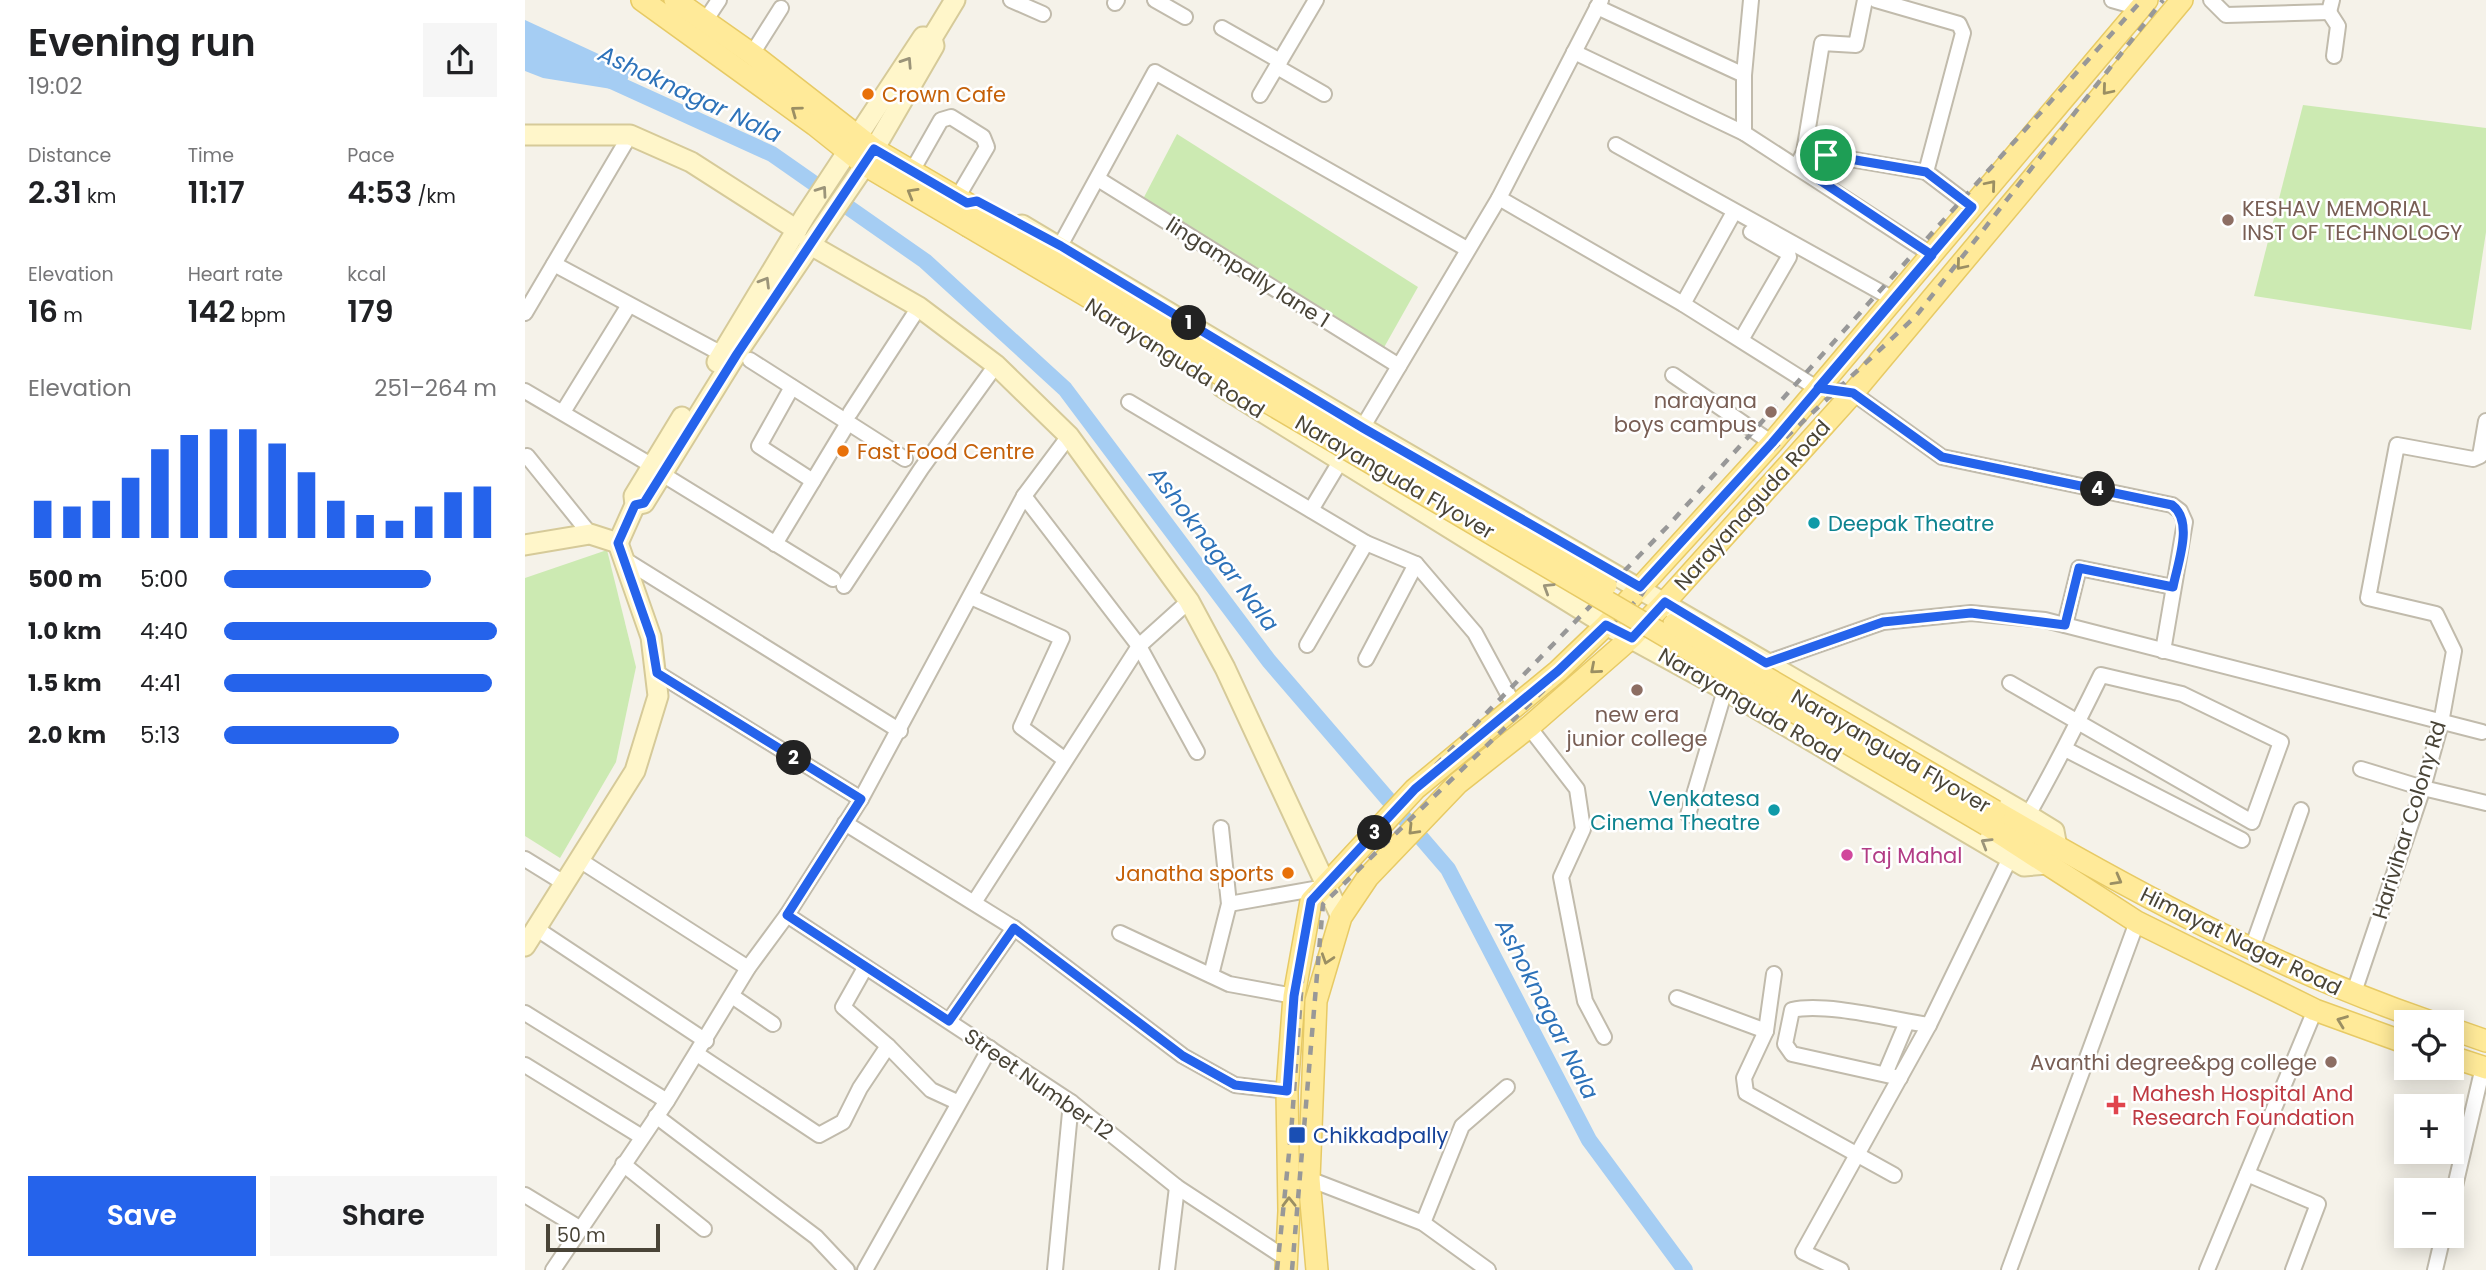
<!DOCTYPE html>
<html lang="en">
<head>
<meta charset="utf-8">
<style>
	:root { --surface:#fff; --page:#f6f6f6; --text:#202124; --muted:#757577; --accent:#2563eb }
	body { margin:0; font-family:Poppins,sans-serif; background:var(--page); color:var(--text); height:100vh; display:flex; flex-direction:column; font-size:26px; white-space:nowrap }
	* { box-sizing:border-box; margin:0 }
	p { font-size:23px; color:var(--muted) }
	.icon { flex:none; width:38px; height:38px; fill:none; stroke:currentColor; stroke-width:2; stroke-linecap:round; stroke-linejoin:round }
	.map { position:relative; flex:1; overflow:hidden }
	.sheet { display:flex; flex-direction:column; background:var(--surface); width:525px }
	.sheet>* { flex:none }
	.fabs { position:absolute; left:1869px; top:1010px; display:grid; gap:14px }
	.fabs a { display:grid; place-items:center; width:70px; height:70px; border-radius:0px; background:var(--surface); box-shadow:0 4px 18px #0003; font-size:35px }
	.scale { position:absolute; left:21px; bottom:18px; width:114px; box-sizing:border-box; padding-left:7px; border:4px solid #494437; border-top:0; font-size:19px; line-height:24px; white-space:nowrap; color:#494437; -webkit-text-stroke:5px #fff; paint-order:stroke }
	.pin { position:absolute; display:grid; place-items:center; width:60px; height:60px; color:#fff; margin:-30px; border:4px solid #fff; border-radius:50%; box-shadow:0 2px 7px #0007 }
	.km { position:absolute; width:35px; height:35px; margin:-18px; border-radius:50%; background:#222; color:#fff; font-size:19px; line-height:35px; text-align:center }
	.round { display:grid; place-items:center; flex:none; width:74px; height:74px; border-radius:0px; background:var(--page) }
	.head { display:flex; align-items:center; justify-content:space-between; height:119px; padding:0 28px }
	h1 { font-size:38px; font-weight:600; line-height:52px }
	.figures { display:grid; grid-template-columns:repeat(3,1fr); gap:10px; height:119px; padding:7px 28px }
	.figures div { display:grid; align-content:center }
	.figures b { font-size:30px; font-weight:600 }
	.figures small { font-size:19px; font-weight:400 }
	.figures p { font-size:19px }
	.chart { height:196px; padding:14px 28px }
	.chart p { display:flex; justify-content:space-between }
	.chart svg { width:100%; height:126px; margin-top:7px; stroke:var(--accent); stroke-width:6 }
	.action { display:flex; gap:14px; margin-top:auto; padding:14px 28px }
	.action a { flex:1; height:80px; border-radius:0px; background:var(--accent); color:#fff; font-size:28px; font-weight:600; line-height:80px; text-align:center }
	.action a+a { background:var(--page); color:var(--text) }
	ul { padding:0 28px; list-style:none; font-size:23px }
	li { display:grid; grid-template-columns:112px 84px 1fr; align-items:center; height:52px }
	li i { height:18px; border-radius:9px; background:var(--accent) }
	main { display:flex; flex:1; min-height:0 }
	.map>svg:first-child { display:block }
	.green { fill:#cceab2 }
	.water { fill:#a5cdf3 }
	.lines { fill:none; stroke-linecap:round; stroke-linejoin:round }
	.canal { stroke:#a5cdf3; stroke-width:16 }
	.street-casing { stroke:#c1bbac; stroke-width:18 }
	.secondary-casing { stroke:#d6ca99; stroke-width:23 }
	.primary-casing { stroke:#e7ca65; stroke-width:24 }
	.street { stroke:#fff; stroke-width:14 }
	.secondary { stroke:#fff6ca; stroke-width:19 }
	.primary { stroke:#ffea99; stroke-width:21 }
	.rail { stroke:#989898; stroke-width:4.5; stroke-dasharray:9 9; stroke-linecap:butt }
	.primary-bridge-casing { stroke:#e7ca65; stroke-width:24; stroke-linecap:butt }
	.primary-bridge { stroke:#ffea99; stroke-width:21 }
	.oneway { stroke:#9b9479 }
	.oneway2 { stroke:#9b8f63 }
	.route-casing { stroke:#fff; stroke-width:14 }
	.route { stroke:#2563eb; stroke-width:9 }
	.food-dot { fill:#e8710a; stroke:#fff; stroke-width:2.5 }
	.education-dot { fill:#8d6e63; stroke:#fff; stroke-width:2.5 }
	.culture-dot { fill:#0f9aa8; stroke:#fff; stroke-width:2.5 }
	.hotel-dot { fill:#d1479c; stroke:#fff; stroke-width:2.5 }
	.health-dot { fill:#e0444e; stroke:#fff; stroke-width:2.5 }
	.transit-dot { fill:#1a4fb4; stroke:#fff; stroke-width:2.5 }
	.labels { text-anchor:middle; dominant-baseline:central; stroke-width:5; stroke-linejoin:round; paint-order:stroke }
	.food-label { font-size:21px; fill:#c56008; stroke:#fff; text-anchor:start }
	.education-label { font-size:21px; fill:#785e54; stroke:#fff; text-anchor:end }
	.street-label { font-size:21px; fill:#494437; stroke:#fff }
	.culture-label { font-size:21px; fill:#0d838f; stroke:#fff; text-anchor:start }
	.hotel-label { font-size:21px; fill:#b23c85; stroke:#fff; text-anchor:start }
	.health-label { font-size:21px; fill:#be3a42; stroke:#fff; text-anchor:start }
	.transit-label { font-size:21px; fill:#164399; stroke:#fff; text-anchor:start }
	.water-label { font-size:23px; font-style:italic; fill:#2d72b9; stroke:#fff }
</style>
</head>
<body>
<main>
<section class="sheet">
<div class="head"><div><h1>Evening run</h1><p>19:02</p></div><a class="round"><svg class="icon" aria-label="share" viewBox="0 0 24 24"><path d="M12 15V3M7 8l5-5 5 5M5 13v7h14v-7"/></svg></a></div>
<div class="figures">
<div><p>Distance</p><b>2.31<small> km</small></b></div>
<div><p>Time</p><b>11:17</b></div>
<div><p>Pace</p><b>4:53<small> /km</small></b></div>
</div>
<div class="figures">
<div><p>Elevation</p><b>16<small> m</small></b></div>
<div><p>Heart rate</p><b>142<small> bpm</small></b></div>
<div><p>kcal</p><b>179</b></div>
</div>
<div class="chart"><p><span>Elevation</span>251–264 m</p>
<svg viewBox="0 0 160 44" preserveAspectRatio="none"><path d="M5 44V31M15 44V33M25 44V31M35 44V23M45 44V13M55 44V8M65 44V6M75 44V6M85 44V11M95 44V21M105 44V31M115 44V36M125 44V38M135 44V33M145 44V28M155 44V26"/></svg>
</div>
<ul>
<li><b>500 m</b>5:00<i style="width:76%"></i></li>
<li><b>1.0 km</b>4:40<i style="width:100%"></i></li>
<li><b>1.5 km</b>4:41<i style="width:98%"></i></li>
<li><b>2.0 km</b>5:13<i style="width:64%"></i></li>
</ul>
<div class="action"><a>Save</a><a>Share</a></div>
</section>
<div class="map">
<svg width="1961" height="1270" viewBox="0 0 1961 1270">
	<rect width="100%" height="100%" fill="#f5f2e9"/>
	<g class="green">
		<polygon points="1778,105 1961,128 1961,232 1946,330 1729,296"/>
		<polygon points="652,134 893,287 857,351 617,201"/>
		<polygon points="82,550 111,667 91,762 35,858 0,836 0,578"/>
	</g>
	<polygon class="water" points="0,20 106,69 99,91 18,78 0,71"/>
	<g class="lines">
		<polyline class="canal" points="82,79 247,154 400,261 540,389 744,661 923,869 1064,1140 1160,1270"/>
		<defs>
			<g id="street">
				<polyline points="486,0 518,14"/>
				<polyline points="630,0 660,17"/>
				<polyline points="1351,0 1434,24 1438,33 1401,172 1447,207"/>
				<polyline points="1587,0 1615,8"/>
				<polyline points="1686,0 1701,15 1804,12 1807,0"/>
				<polyline points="590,3 592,0"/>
				<polyline points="1072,7 1219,75"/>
				<polyline points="1804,12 1813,26 1809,56"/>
				<polyline points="180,21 194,0"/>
				<polyline points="697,28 755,61"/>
				<polyline points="1049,52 1219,133 1407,255"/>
				<polyline points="227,54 256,8"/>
				<polyline points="752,67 799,94"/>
				<polyline points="735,95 791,0"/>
				<polyline points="1219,133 1219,75 1226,0"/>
				<polyline points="1091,145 1370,300"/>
				<polyline points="1272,166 1279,152 1297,43 1331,45 1340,0"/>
				<polyline points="387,171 416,120 426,117 458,137 462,147 432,198"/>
				<polyline points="1287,175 1301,155 1401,172"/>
				<polyline points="573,179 874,366"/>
				<polyline points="974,198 1158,304 1293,389 1328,393 1417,457 1647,505 1655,511 1660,522 1638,651"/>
				<polyline points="535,246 630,72 942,249"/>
				<polyline points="29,264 197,354"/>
				<polyline points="1158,304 1209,212"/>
				<polyline points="0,313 105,135"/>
				<polyline points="1216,340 1264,257 1263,253 1226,232"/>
				<polyline points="225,360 380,459"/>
				<polyline points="1148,375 1247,443"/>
				<polyline points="267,387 234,446 288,481"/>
				<polyline points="0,391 126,465"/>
				<polyline points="604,402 841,543 891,564 950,633 990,707"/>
				<polyline points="38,412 104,305"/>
				<polyline points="325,413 394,307"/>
				<polyline points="833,435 974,198 1076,0"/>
				<polyline points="2,456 65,534"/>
				<polyline points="137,474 308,579"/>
				<polyline points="499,496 614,646 672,752"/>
				<polyline points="786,510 819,455"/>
				<polyline points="250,544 323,423"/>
				<polyline points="97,558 375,731"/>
				<polyline points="319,586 396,469 471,365"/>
				<polyline points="446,597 537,638 496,727 539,759"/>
				<polyline points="1540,625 1554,568 1648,587"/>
				<polyline points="782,645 841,543"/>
				<polyline points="841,659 891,564"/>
				<polyline points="1241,663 1358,622 1446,613 1520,620 1957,732"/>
				<polyline points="132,673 336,799"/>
				<path d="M1485,683l7,4 235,135 29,-80 -99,-48 -81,-19c-23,47 -47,94 -73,140"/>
				<polyline points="1004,727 1052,789 1058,829 1036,877 1060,1001 1079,1037"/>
				<polyline points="1540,749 1717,840"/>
				<polyline points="1836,769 1898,788 1961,803"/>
				<polyline points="1163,815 1200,690"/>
				<polyline points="320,823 489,928 658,1056 710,1085 762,1091"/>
				<polyline points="0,859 39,883"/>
				<polyline points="56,861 223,968"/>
				<polyline points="450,901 614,646 664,601"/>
				<polyline points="704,904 800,887"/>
				<polyline points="262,915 546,1102 652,1187 762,1259"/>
				<polyline points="12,929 181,1041"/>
				<polyline points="595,933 704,984 769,996"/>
				<polyline points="1726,951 1776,810"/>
				<polyline points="340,968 318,1007 363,1046 406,1090 432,1102"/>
				<polyline points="1249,974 1241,1031 1219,1078 1221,1093 1369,1175"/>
				<polyline points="686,975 704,904 696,828"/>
				<polyline points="1828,995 1898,788 1916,723 1929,651 1911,614 1843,598 1872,445 1948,459 1955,456 1961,421"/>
				<polyline points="207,996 248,1024"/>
				<polyline points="1152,998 1241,1031"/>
				<polyline points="0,1013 142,1101"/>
				<polyline points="424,1021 489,928"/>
				<polyline points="172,1054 294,1135 318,1122 335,1088 363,1046"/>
				<polyline points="0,1065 117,1137"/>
				<polyline points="1360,1074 1382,1022"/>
				<path d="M1375,1078l-108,-24 -7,-10 7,-34c33,-8 102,10 137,15"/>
				<polyline points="131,1116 291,1237 322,1270"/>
				<polyline points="98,1164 179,1229"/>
				<polyline points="1722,1174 1793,1204 1768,1270"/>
				<polyline points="784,1179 898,1223 963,1270"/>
				<polyline points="0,1195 56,1229"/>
				<polyline points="1927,1199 1958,1067"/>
				<polyline points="898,1223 937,1126 982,1087"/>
				<polyline points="28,1270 142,1101 223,968 262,915 336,799 499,496 544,436"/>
				<polyline points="340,1270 465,1048"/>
				<polyline points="530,1270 546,1102"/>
				<polyline points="642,1270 652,1187"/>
				<polyline points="1316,1270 1278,1252 1404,1025 1485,858"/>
				<polyline points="1484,1270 1612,922"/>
				<polyline points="1682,1270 1790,1010"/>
				<polyline points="1910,1270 1918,1236"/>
			</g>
			<g id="secondary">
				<polyline points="0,135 105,135 166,162 272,230"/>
				<polyline points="497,225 838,428 1503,815 1529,831 1532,847"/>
				<polyline points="284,244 394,307 471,365 544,436 664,601 700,668 816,917"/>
				<polyline points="192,362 280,216 398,37 407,38"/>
				<polyline points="697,387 1081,625 1200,690 1499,866 1522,864"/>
				<polyline points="110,505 119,503 212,353 340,165 409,46 407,38 430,0"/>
				<polyline points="93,543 110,505 109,496 157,417"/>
				<polyline points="0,545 65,534 93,543"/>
				<polyline points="0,946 110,771 133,696 126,637 93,543"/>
			</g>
			<g id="primary">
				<polyline points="117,0 290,125 340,165 443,226"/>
				<polyline points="150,0 227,54 349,149 455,211"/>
				<path d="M1470,811c141,82 281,158 436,211"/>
				<polyline points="1462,825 1612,922 1790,1010 1881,1043"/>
				<polyline points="1927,1029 1961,1041"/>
				<polyline points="1927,1057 1961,1068"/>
				<polyline points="761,1270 764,1211 762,1091 769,996 786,901 890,789 1033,671 1081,625 1247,443 1622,0"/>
				<polyline points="792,1270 784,1179 791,1001 816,917 843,877 933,783 1004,727 1107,637 1140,602 1328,393 1657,0"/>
			</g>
		</defs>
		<use href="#street" class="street-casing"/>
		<use href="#secondary" class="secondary-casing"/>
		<use href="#primary" class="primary-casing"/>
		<use href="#street" class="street"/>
		<use href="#secondary" class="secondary"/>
		<use href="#primary" class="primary"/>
		<g class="rail">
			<polyline points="752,1270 766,1134 783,897 1142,527 1617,0"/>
			<polyline points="767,1270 798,904 1115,597 1153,538 1391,316 1638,0"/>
		</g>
		<defs>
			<g id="primary-bridge">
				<polyline points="455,211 1081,585"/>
				<polyline points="443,226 1462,825"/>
				<polyline points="1149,624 1470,811"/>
			</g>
		</defs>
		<use href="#primary-bridge" class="primary-bridge-casing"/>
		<use href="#primary-bridge" class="primary-bridge"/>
	</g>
	<defs><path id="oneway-chevron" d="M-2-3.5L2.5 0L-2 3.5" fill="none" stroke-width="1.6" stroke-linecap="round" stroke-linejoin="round" transform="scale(1.75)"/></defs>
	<g class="oneway">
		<use href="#oneway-chevron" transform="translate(382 62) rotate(-57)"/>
		<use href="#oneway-chevron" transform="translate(297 191) rotate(-55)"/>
		<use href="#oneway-chevron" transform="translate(240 282) rotate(-59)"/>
		<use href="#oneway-chevron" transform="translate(1023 588) rotate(-148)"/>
		<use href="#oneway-chevron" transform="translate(1461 843) rotate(-149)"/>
	</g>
	<g class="oneway2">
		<use href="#oneway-chevron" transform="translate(1582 90) rotate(130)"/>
		<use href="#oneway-chevron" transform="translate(271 111) rotate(-144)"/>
		<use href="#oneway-chevron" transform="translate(1466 185) rotate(-50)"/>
		<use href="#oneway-chevron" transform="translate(387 193) rotate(-150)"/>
		<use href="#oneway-chevron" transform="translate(1436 265) rotate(130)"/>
		<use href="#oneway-chevron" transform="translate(1070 669) rotate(139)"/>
		<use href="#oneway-chevron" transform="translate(888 830) rotate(134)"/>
		<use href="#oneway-chevron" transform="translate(1592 880) rotate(29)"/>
		<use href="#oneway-chevron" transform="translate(802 959) rotate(108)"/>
		<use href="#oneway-chevron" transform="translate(1817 1021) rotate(-159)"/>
		<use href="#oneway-chevron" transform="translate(764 1202) rotate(-91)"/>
	</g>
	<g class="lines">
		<defs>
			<path id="route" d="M1301,155l-14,20 120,80 -160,188 -132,144 -277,-159 -302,-182 -84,-45 -10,2 -93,-54 -137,205 -93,149 -9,2 -17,38 33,94 6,36 204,126 -74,116 162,106 65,-93 169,128 52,29 52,6 7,-95 17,-95 104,-112 143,-118 48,-46 26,13 33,-36 101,61 117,-41 88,-9 94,12 14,-57 94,19c5,-25 21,-66 -1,-82l-230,-48 -89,-64 -35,-5 154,-181 -46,-35 -100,-17"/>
		</defs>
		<use href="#route" class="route-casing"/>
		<use href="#route" class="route"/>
	</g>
	<g class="food-dot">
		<circle cx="343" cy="94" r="7"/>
		<circle cx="318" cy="451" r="7"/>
		<circle cx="763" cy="873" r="7"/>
	</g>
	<g class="education-dot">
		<circle cx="1703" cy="220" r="7"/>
		<circle cx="1246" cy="412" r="7"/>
		<circle cx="1112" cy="690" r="7"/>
		<circle cx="1806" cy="1062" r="7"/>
	</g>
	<g class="culture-dot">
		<circle cx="1289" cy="523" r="7"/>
		<circle cx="1249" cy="810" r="7"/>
	</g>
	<circle class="hotel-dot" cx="1322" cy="855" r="7"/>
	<path class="health-dot" d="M1587.5 1094.5h7v7h7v7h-7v7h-7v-7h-7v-7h7z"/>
	<rect class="transit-dot" x="763" y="1126" width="18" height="18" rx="3.5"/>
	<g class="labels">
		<g class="food-label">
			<text x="357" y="94">Crown Cafe</text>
			<text x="332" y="451">Fast Food Centre</text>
			<text x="749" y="873" text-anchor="end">Janatha sports</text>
		</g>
		<g class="education-label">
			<text x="1717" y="208" text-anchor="start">KESHAV MEMORIAL<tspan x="1717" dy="24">INST OF TECHNOLOGY</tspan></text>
			<text x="1232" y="400">narayana<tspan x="1232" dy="24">boys campus</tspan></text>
			<text x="1112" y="714" text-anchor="middle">new era<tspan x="1112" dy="24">junior college</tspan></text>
			<text x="1792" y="1062">Avanthi degree&amp;pg college</text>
		</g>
		<g class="street-label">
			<text transform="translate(723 272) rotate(32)">lingampally lane 1</text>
			<text transform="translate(650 358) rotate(32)">Narayanguda Road</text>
			<text transform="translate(870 477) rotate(30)">Narayanguda Flyover</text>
			<text transform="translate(1227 505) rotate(-48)">Narayanaguda Road</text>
			<text transform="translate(1225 705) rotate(30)">Narayanguda Road</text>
			<text transform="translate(1366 751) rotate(30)">Narayanguda Flyover</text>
			<text transform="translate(1884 820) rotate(-73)">Harivihar Colony Rd</text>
			<text transform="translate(1716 941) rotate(26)">Himayat Nagar Road</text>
			<text transform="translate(514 1084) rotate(35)">Street Number 12</text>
		</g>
		<g class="culture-label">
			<text x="1303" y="523">Deepak Theatre</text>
			<text x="1235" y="798" text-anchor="end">Venkatesa<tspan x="1235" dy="24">Cinema Theatre</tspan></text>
		</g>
		<g class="hotel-label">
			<text x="1336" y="855">Taj Mahal</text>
		</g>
		<g class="health-label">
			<text x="1607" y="1093">Mahesh Hospital And<tspan x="1607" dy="24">Research Foundation</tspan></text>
		</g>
		<g class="transit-label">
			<text x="788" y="1135">Chikkadpally</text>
		</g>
		<g class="water-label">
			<text transform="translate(165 94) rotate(25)">Ashoknagar Nala</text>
			<text transform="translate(689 549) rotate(53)">Ashoknagar Nala</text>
			<text transform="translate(1022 1009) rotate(63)">Ashoknagar Nala</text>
		</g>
	</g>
</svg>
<div class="fabs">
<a><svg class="icon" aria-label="locate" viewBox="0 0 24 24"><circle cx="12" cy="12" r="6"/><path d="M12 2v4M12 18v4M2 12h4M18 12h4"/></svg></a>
<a>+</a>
<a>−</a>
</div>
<div class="scale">50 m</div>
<div class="pin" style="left:1301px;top:155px;background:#1e9e55"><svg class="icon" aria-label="arrive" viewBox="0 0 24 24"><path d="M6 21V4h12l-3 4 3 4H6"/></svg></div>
<b class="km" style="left:664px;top:323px">1</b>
<b class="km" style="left:269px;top:758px">2</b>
<b class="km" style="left:850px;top:833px">3</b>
<b class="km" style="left:1573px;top:489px">4</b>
</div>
</main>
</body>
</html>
